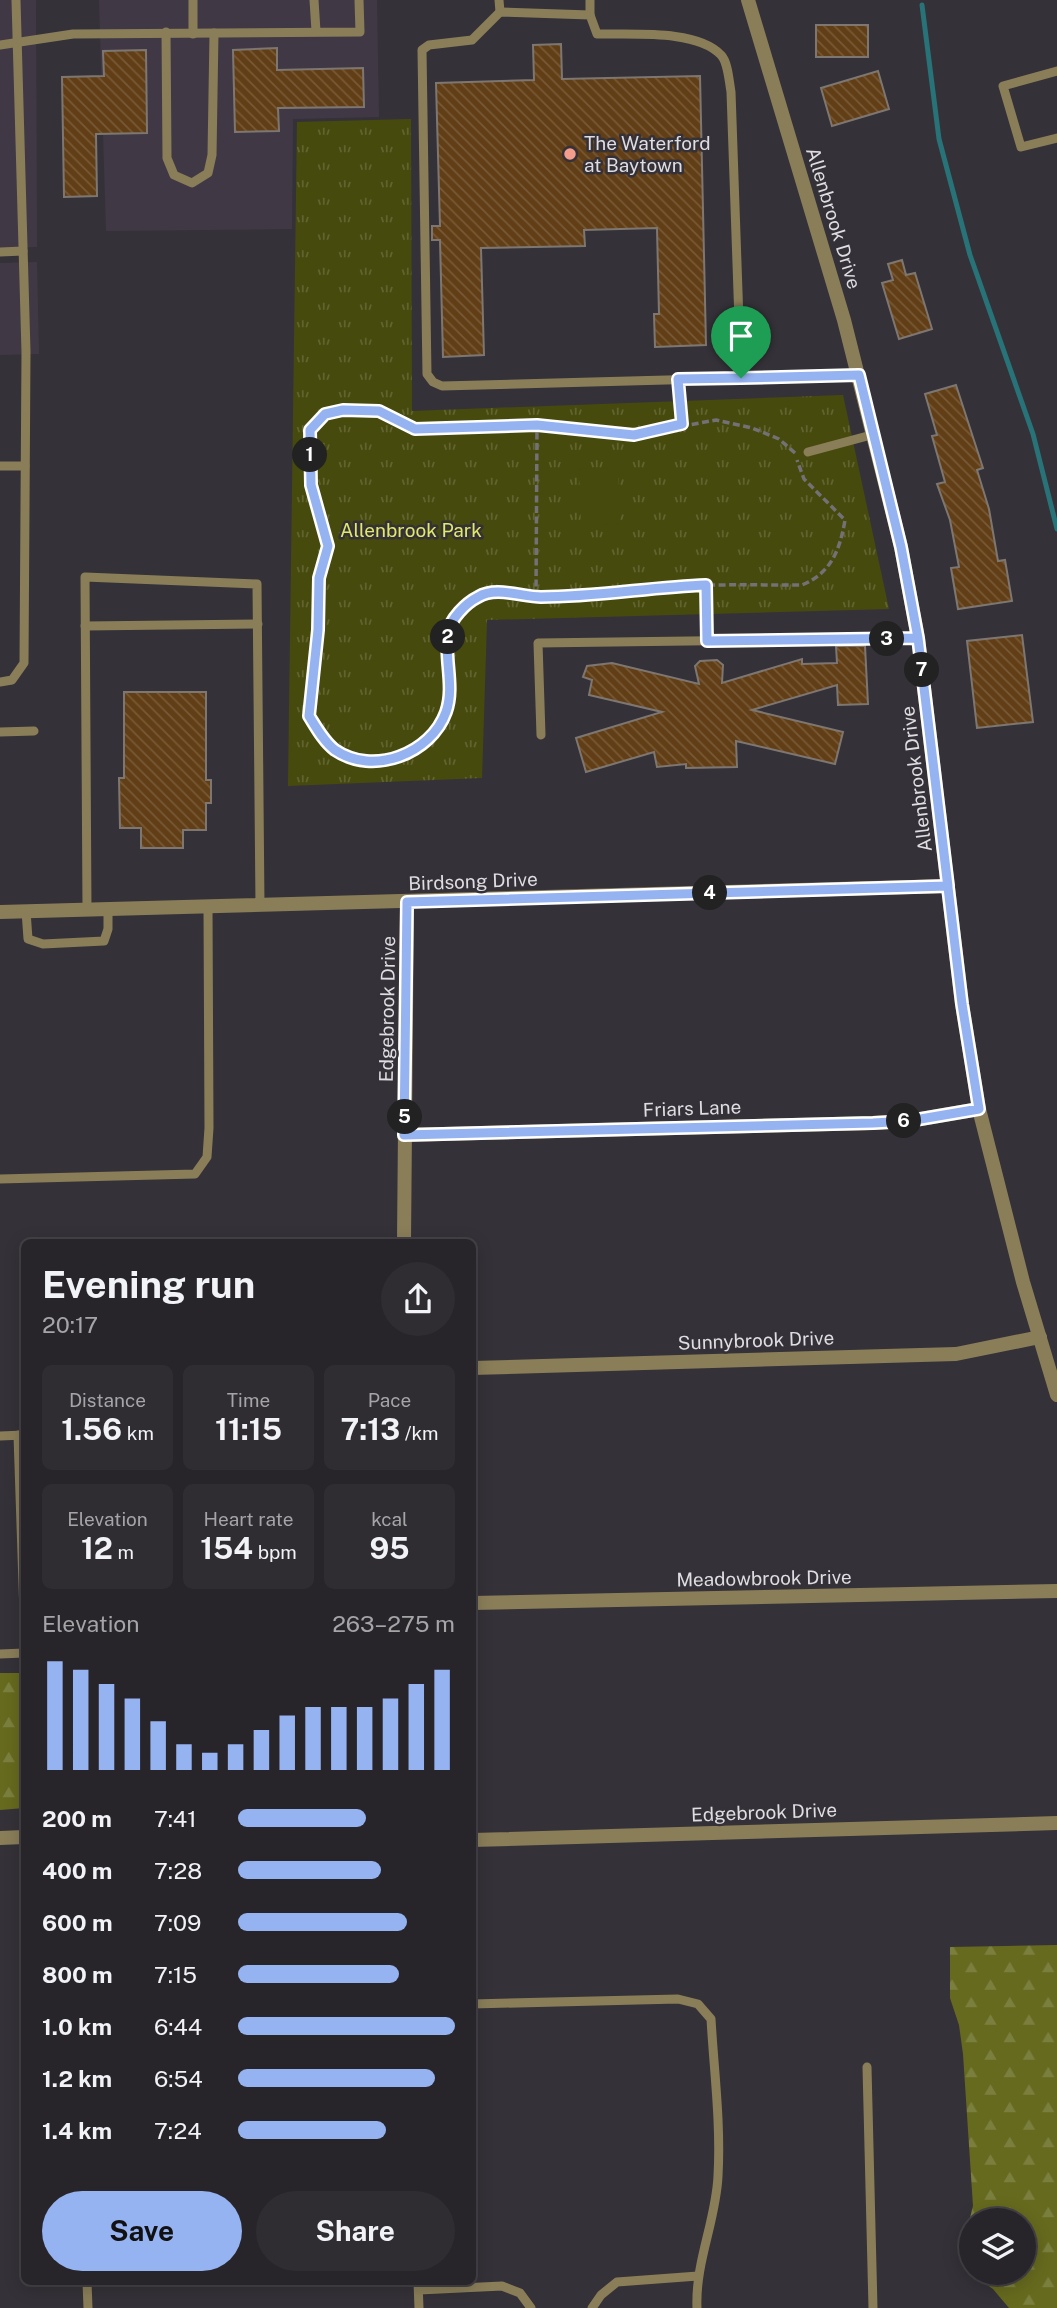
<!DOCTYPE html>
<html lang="en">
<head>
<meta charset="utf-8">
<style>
	:root { --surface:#28252a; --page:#302d32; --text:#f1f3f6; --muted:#a5a5a8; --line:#444247; --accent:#95b2f1 }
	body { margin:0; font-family:"Public Sans",sans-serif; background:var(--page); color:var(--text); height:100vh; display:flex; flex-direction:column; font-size:26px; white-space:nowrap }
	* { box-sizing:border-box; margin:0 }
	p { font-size:23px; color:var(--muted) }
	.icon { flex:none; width:38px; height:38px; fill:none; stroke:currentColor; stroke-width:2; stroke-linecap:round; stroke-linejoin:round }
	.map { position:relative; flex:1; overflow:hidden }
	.panel { position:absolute; left:21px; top:1239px; width:455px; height:1046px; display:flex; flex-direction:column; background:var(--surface); border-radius:10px; box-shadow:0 4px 18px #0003,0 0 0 2px var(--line) }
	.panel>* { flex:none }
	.controls { position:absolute; left:959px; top:2208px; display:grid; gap:14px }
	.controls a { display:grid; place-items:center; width:77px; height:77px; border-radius:50%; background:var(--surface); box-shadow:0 4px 18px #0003,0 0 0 2px var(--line); font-size:35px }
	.pin { position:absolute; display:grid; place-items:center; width:60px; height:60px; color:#fff; margin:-72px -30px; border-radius:50% 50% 50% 0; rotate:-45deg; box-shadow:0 0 7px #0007 }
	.pin .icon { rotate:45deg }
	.km { position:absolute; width:35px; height:35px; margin:-18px; border-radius:50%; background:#222; color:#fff; font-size:19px; line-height:35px; text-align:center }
	.round { display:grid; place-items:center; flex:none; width:74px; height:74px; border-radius:37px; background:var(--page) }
	.head { display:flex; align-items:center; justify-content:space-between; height:119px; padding:0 21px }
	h1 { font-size:38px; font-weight:700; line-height:52px }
	.stats { display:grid; grid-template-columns:repeat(3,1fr); gap:10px; height:119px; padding:7px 21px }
	.stats div { display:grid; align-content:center; border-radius:10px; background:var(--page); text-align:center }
	.stats b { font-size:30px; font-weight:700 }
	.stats small { font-size:19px; font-weight:400 }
	.stats p { font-size:19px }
	.chart { height:196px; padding:14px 21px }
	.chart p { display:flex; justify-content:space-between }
	.chart svg { width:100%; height:126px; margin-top:7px; stroke:var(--accent); stroke-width:6 }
	.action { display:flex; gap:14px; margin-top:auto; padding:14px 21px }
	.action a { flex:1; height:80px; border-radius:42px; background:var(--accent); color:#111; font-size:28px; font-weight:700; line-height:80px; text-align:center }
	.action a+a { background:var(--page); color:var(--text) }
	ul { padding:0 21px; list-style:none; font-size:23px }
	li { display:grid; grid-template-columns:112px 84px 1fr; align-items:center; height:52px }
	li i { height:18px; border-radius:9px; background:var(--accent) }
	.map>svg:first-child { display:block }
	.built { fill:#403945 }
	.grass { fill:url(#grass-tufts) }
	.forest { fill:url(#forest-firs); fill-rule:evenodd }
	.pitch { fill:#474a0d }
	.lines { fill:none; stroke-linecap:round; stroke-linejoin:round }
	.stream { stroke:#277378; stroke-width:5 }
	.building { fill:url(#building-back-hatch); stroke:#7e7771; stroke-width:2 }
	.path { stroke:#737076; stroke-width:3.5; stroke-dasharray:7 3.5; stroke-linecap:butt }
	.lane { stroke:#8a7e59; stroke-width:9 }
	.street { stroke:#8a7e59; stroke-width:14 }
	.route-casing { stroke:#fff; stroke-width:14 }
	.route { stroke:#95b2f1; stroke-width:9 }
	.poi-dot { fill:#f49d8c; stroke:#353138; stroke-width:2.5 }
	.labels { text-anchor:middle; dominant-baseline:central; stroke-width:5; stroke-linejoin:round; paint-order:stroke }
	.poi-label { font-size:19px; fill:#dfdde1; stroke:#353138; text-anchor:start }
	.street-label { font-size:19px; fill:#dfdde1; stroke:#353138 }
	.park-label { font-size:19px; fill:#e0e968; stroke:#353138 }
</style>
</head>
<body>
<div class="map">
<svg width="1057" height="2308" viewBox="0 0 1057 2308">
	<defs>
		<pattern id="grass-tufts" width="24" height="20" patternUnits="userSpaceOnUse" patternTransform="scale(1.75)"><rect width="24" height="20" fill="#474a0d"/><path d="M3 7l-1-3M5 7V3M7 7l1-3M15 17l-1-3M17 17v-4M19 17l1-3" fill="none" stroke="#616430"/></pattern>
		<pattern id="forest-firs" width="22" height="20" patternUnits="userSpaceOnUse" patternTransform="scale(1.75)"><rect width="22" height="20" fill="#666a1e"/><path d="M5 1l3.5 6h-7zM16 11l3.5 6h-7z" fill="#7b7f3e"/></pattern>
		<pattern id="building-back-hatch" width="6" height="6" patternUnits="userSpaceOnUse" patternTransform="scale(1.75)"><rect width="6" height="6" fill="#613e15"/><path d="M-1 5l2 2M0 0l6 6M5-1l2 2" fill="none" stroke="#775937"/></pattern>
	</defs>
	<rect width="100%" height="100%" fill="#353138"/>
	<g class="built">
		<polygon points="0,0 36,0 37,247 0,248"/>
		<polygon points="99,0 377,0 379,117 293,119 292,229 106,231"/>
		<polygon points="37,262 39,354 0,355 0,263"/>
	</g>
	<polygon class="grass" points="411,119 412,411 843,395 889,609 487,620 482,778 288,786 297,122"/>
	<g class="forest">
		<polygon points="0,1673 24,1673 24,1808 0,1810"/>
		<path d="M1057,1945v363h-48l-16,-19 -27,-19 -1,-33 8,-31 -10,-152 -4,-29 -9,-27v-51zM971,2221h53v52h-53z"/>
	</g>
	<polygon class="pitch" points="618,468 620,524 581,525 579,469"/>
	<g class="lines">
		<polyline class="stream" points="922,5 939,139 970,255 1033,434 1057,529"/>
	</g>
	<g class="building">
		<rect x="816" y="25" width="52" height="32"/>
		<polygon points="561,44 562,79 700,76 706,345 655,347 654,314 659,314 657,228 584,230 585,246 481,248 484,355 443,357 440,240 432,240 432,226 440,226 436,83 534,80 533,45"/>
		<polygon points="277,48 277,70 363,68 364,107 278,108 279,131 235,132 233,50"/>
		<polygon points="146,50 147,133 96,134 97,196 64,197 62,77 104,76 103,51"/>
		<polygon points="878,71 889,109 832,126 821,88"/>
		<polygon points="902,260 906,275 915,273 932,329 899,339 882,283 893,280 888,264"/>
		<polygon points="956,385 983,468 977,470 989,509 998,561 1005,560 1012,601 958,609 951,568 959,567 950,520 937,484 945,482 932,436 937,435 925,394"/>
		<polygon points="1022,635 1033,722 977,728 967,641"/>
		<polygon points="836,646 865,646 868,704 838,705 837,685 752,710 843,732 835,764 736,741 737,767 686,768 686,764 657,767 654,752 586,772 576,738 662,712 589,695 592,680 583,677 587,666 612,663 699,684 695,666 700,661 717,660 723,665 722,683 802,659 802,664 837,663"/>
		<polygon points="124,692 206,692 206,780 211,780 211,803 206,803 206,830 183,830 183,848 141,848 141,828 120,828 119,778 124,778"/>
	</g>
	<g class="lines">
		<g class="path">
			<polyline points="679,391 682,424"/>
			<path d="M795,453l-16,-14 -27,-11 -36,-8 -82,15 -97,-10 -122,4 -36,-18 -36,-1 -18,4 -15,16 1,55 17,61 -9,32 -1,52 -9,86c7,11 15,26 26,34 38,27 94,4 110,-36 11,-26 -4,-60 4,-84 4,-13 19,-30 31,-35 24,-9 59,4 84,2 30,-2 60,-8 90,-10 49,-3 99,-2 148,-2 29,-12 38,-35 43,-65l-41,-41 -7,-19"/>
			<polyline points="706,585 707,629"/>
			<polyline points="536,597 537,425"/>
		</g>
		<g class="lane">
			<polyline points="314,0 316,31"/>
			<polyline points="499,0 500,12"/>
			<polyline points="590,15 590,0"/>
			<polyline points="166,32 167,158 174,175 192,183 208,173 212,155 214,33"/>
			<polyline points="193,34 193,0"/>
			<polyline points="0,45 73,34 360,32 359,0"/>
			<polyline points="1057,71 1003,86 1021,147 1057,138"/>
			<polyline points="0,252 23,251"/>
			<path d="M741,378l-299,8 -9,-4 -6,-8 -5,-324 7,-5 43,-5 28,-28 90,3 7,19c34,1 100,-5 124,21 7,7 8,26 10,37l10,286 118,-3"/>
			<polyline points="808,452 875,434"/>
			<polyline points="0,466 25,466"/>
			<polyline points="85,626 258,624"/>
			<polyline points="0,682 12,680 24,663 26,352 16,0"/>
			<polyline points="0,732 34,731"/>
			<polyline points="541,735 538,643 918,638"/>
			<polyline points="87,910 85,577 257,584 260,905"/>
			<polyline points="26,911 28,939 43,944 104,941 108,929 108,909"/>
			<polyline points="0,1179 195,1174 207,1157 209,1128 208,906"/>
			<polyline points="18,1435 24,1614"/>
			<polyline points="0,1436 24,1435"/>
			<polyline points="0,1654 24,1653"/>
			<path d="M472,2004l206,-5 20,5 13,15c3,52 10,105 7,157 -2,45 -23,86 -21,132"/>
			<polyline points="867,2067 873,2308"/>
			<polyline points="87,2282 88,2308"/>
			<polyline points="418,2282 419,2308"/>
			<polyline points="419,2290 502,2286 520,2293 531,2308"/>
			<polyline points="592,2308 601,2295 617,2282 698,2276"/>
		</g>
		<g class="street">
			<polyline points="748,0 844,320 901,547 918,638 962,1004 979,1109 1023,1282 1057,1395"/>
			<polyline points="0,912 948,886"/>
			<polyline points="404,1135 873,1123 909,1121 979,1109"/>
			<polyline points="404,1242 407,902"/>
			<polyline points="472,1368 956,1354 1040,1337"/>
			<polyline points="472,1603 1057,1591"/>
			<polyline points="0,1838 24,1837"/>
			<polyline points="472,1840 1057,1823"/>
		</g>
	</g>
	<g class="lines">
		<defs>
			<path id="route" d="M741,378l-63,1 4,45 -48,11 -97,-10 -122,4 -36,-18 -36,-1 -18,4 -15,16 1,55 17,61 -9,32 -1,52 -9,86c7,11 15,26 26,34 38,26 96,4 111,-38 9,-25 -2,-53 2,-79 2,-14 18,-30 30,-36 18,-11 44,0 63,0 55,0 110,-10 165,-12l1,56 211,-3 30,248 -541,16 -3,233 469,-12 36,-2 70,-12 -17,-105 -44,-366 -17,-91 -42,-172 -118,3"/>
		</defs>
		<use href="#route" class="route-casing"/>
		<use href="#route" class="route"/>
	</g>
	<circle class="poi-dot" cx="570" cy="154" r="7"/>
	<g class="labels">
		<g class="poi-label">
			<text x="584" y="143">The Waterford<tspan x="584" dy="22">at Baytown</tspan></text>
		</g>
		<g class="street-label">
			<text transform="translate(834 218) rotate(73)">Allenbrook Drive</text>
			<text transform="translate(916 779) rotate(-97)">Allenbrook Drive</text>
			<text transform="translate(473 881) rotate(-2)">Birdsong Drive</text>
			<text transform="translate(387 1009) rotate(-89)">Edgebrook Drive</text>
			<text transform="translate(692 1108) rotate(-2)">Friars Lane</text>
			<text transform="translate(756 1340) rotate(-2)">Sunnybrook Drive</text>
			<text transform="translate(764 1578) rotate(-1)">Meadowbrook Drive</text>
			<text transform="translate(764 1812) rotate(-2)">Edgebrook Drive</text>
		</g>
		<g class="park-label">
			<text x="411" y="530">Allenbrook Park</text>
		</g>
	</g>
</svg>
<div class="controls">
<a><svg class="icon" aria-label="layers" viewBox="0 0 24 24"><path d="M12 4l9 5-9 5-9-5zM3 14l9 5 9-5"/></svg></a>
</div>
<div class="pin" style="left:741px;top:378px;background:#1e9e55"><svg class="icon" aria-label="arrive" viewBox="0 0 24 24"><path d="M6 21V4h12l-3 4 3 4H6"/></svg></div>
<b class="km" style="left:310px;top:455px">1</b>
<b class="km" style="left:448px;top:637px">2</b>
<b class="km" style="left:887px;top:639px">3</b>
<b class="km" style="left:710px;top:893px">4</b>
<b class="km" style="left:405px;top:1117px">5</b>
<b class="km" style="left:904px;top:1121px">6</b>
<b class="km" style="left:922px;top:670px">7</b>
<section class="panel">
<div class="head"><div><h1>Evening run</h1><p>20:17</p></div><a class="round"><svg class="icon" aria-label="share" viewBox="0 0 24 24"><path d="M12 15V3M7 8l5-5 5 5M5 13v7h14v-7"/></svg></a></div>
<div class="stats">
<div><p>Distance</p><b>1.56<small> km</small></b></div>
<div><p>Time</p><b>11:15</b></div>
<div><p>Pace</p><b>7:13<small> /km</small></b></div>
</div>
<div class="stats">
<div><p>Elevation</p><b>12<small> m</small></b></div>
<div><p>Heart rate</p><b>154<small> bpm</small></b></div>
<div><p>kcal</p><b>95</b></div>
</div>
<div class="chart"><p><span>Elevation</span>263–275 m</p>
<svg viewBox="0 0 160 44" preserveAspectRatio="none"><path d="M5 44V6M15 44V9M25 44V14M35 44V19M45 44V27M55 44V35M65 44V38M75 44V35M85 44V30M95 44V25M105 44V22M115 44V22M125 44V22M135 44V19M145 44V14M155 44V9"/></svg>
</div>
<ul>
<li><b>200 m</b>7:41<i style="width:59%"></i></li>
<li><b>400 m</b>7:28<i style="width:66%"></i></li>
<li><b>600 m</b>7:09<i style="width:78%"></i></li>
<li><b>800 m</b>7:15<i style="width:74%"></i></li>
<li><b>1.0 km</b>6:44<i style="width:100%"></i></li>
<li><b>1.2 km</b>6:54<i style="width:91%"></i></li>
<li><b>1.4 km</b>7:24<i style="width:68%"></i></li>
</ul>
<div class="action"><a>Save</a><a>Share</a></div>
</section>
</div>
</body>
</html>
